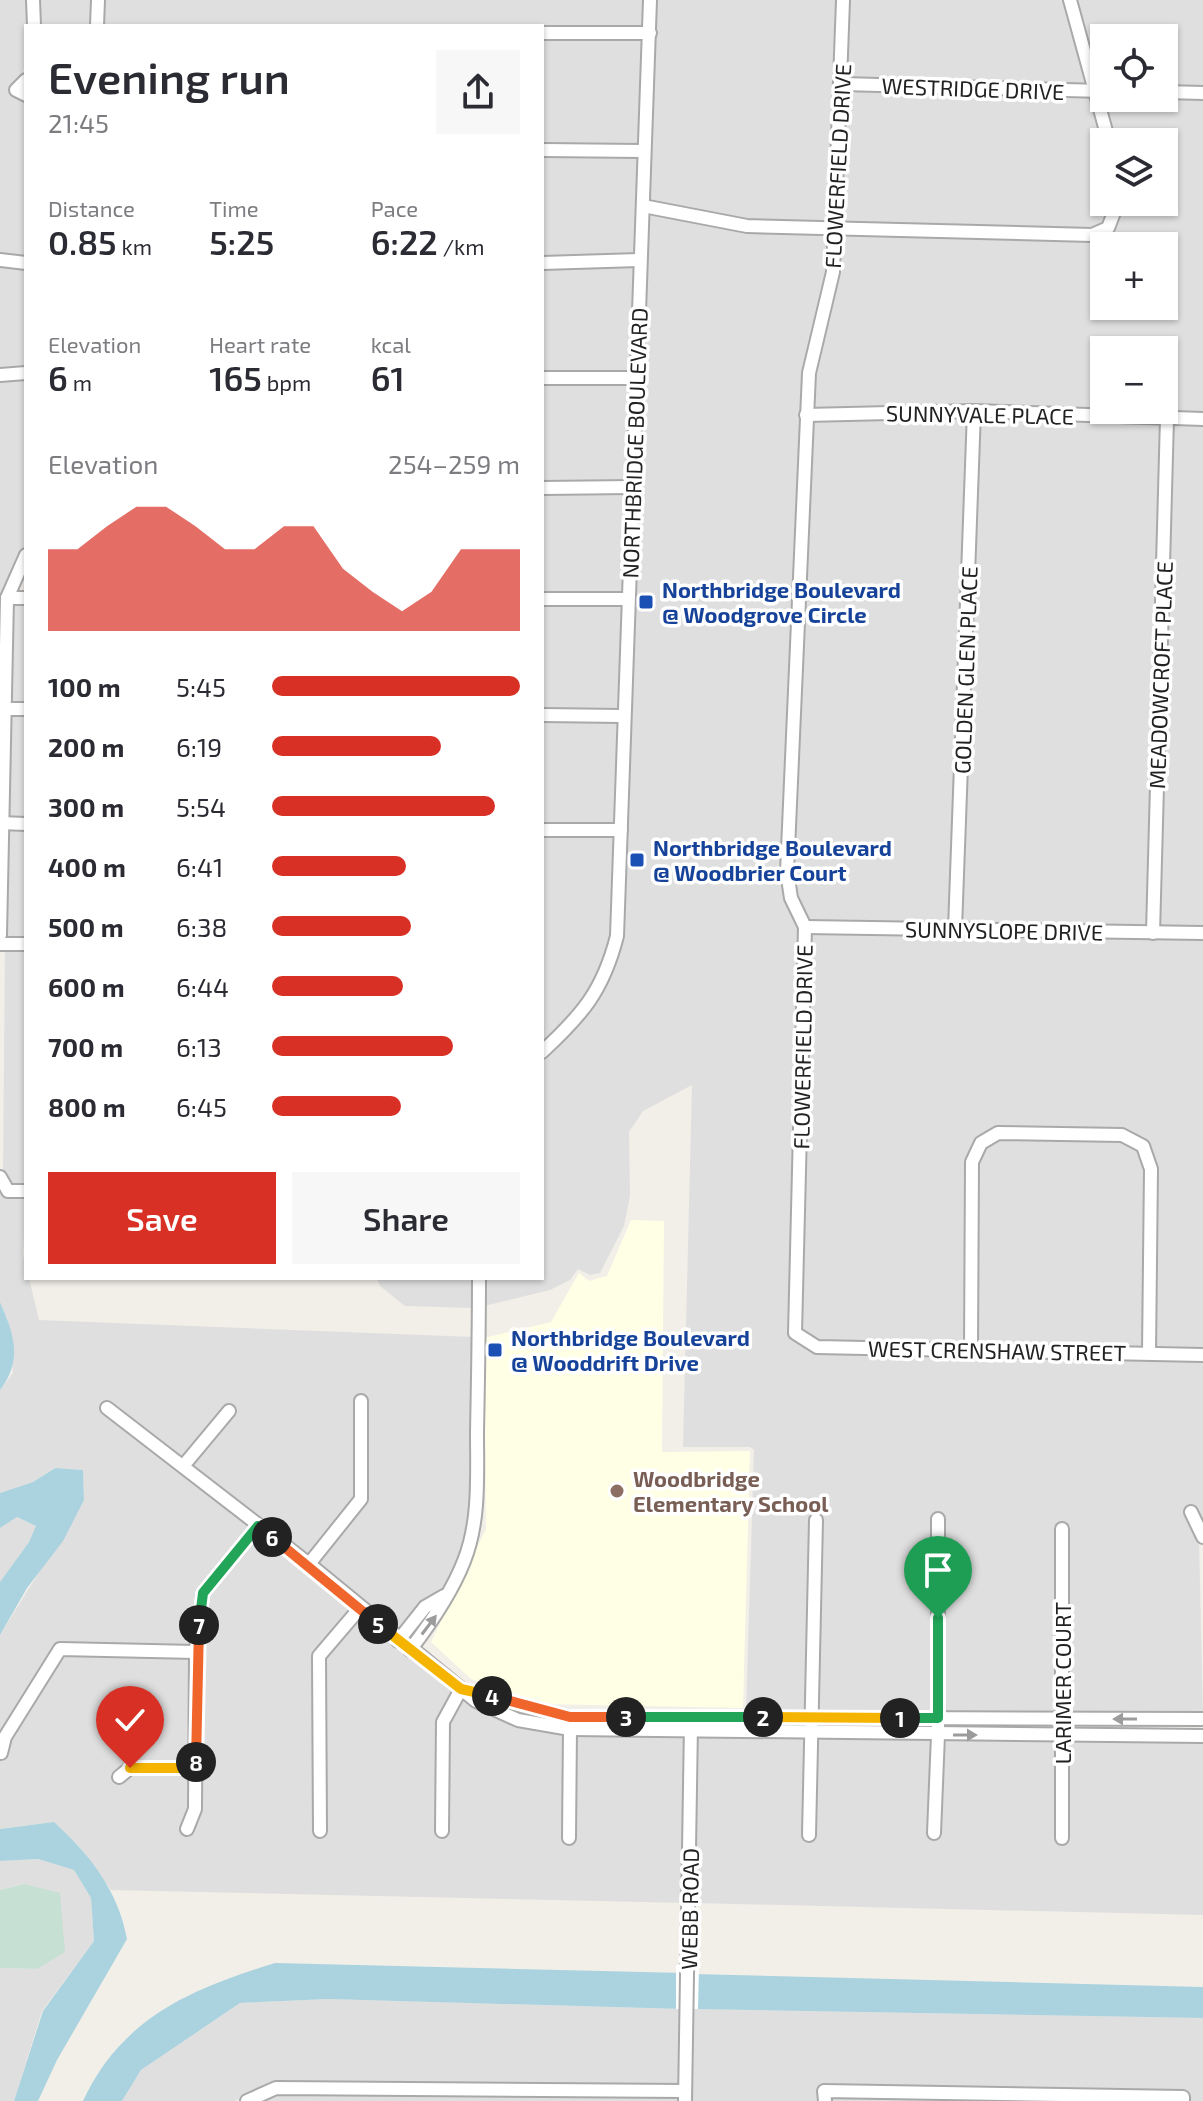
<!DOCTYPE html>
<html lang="en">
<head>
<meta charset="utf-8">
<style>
	:root { --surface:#fff; --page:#f7f7f7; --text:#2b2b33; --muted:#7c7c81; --accent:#d93025 }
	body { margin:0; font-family:"Exo 2",sans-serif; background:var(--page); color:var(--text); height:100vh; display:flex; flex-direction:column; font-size:30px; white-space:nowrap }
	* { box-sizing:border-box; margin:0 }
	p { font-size:26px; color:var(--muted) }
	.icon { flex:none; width:44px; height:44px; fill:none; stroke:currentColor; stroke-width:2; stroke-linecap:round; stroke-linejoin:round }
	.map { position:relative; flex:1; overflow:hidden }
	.details { position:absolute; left:24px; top:24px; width:520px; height:1256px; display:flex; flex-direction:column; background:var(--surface); border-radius:0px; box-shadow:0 2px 6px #0004 }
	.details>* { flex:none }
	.fabs { position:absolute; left:1090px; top:24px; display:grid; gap:16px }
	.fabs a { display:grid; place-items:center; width:88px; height:88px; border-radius:0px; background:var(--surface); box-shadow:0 2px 6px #0004; font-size:40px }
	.pin { position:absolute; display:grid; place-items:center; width:68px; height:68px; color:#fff; margin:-82px -34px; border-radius:50% 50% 50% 0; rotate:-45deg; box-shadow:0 0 8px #0007 }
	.pin .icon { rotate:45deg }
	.km { position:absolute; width:40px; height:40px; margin:-20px; border-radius:50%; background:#222; color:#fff; font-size:22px; line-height:40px; text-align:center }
	.round { display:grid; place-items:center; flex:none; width:84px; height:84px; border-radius:0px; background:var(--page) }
	.headline { display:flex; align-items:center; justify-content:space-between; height:136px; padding:0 24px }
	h1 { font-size:44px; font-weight:600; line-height:60px }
	.metrics { display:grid; grid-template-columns:repeat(3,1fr); gap:12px; height:136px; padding:8px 24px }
	.metrics div { display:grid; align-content:center }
	.metrics b { font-size:34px; font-weight:600 }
	.metrics small { font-size:22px; font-weight:400 }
	.metrics p { font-size:22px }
	.chart { height:224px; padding:16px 24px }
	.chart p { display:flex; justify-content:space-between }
	.chart svg { width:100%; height:144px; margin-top:8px; fill:var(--accent); opacity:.7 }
	.button { display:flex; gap:16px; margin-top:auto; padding:16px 24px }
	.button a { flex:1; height:92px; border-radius:0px; background:var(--accent); color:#fff; font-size:32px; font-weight:600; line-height:92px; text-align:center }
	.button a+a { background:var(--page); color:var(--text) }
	ul { padding:0 24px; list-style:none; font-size:26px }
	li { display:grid; grid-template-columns:128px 96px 1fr; align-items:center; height:60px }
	li i { height:20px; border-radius:10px; background:var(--accent) }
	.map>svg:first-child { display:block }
	.residential { fill:#e0dfdf; fill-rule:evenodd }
	.education { fill:#ffffe5 }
	.wetland { fill:#c6e0d4 }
	.water { fill:#aad3df }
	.pier { fill:#fff }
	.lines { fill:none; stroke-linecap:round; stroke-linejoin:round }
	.minor-casing { stroke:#a9a9a9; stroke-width:16 }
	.minor { stroke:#fff; stroke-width:12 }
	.oneway { fill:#9c9c9c }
	.split-1-casing { stroke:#fff; stroke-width:16 }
	.split-2-casing { stroke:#fff; stroke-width:16 }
	.split-3-casing { stroke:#fff; stroke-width:16 }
	.split-4-casing { stroke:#fff; stroke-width:16 }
	.split-5-casing { stroke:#fff; stroke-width:16 }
	.split-6-casing { stroke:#fff; stroke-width:16 }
	.split-7-casing { stroke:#fff; stroke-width:16 }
	.split-8-casing { stroke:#fff; stroke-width:16 }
	.split-9-casing { stroke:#fff; stroke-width:16 }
	.split-1 { stroke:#22a559; stroke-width:10 }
	.split-2 { stroke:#f5b400; stroke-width:10 }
	.split-3 { stroke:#22a559; stroke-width:10 }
	.split-4 { stroke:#f0652b; stroke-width:10 }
	.split-5 { stroke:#f5b400; stroke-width:10 }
	.split-6 { stroke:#f0652b; stroke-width:10 }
	.split-7 { stroke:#22a559; stroke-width:10 }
	.split-8 { stroke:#f0652b; stroke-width:10 }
	.split-9 { stroke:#f5b400; stroke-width:10 }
	.transit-dot { fill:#1a4fb4; stroke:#fff; stroke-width:3 }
	.education-dot { fill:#8d6e63; stroke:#fff; stroke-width:3 }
	.labels { text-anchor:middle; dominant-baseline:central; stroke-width:7; stroke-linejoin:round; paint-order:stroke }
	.street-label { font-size:22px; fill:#222; stroke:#fff }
	.transit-label { font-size:22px; font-weight:bold; fill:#164399; stroke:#fff; text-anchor:start }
	.education-label { font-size:22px; font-weight:bold; fill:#785e54; stroke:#fff; text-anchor:start }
</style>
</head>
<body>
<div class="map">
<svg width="1203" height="2101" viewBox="0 0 1203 2101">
	<rect width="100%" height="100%" fill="#f2efe9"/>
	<g class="residential">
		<polygon points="0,0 29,0 26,64 14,95 26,101 26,257 0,255"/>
		<polygon points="38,0 93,0 92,26 38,26"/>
		<polygon points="102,0 645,0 645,28 102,26"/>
		<polygon points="655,0 839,0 829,224 748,221 647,201"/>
		<polygon points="848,0 1065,0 1089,86 847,79"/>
		<polygon points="1075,0 1203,0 1203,88 1164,87 1164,38 1104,38 1104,86 1099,86"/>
		<polygon points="542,38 645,38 638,146 542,145"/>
		<polygon points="847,89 1092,96 1104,142 1104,202 1113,202 1104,224 1091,230 838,224"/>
		<path d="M1102,96l101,3v314l-392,-4 2,-35 25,-139 254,5 20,-10 11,-28h41v-60h-50zM1104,246h60v60h-60zM1104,350h60v60h-60z"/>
		<polygon points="542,156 638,156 634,255 542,258"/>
		<polygon points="647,212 747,231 828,234 828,271 804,371 801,410 782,871 800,929 788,1335 815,1352 1203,1360 1203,1526 1193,1506 1185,1510 1199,1541 1203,1714 1067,1713 1066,1524 1058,1524 1057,1713 943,1713 942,1514 934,1514 933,1713 818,1712 821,1516 812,1515 808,1712 746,1712 754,1450 750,1447 683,1447 692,1085 643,1111 629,1132 630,1196 624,1226 600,1273 590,1275 578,1269 570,1280 550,1290 484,1306 484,1278 542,1278 542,1059 581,1023 602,993 622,938 637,487 644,383"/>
		<polygon points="0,266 26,268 26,368 0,369"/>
		<polygon points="634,266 635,372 542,372 542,268"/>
		<polygon points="26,378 26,544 2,593 0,710 0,380"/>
		<polygon points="542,383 634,383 628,482 542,482"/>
		<polygon points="969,417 951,923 808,922 795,896 792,871 810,420"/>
		<polygon points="979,417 1162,423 1148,927 960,923"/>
		<polygon points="1171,424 1203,424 1203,928 1158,927"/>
		<polygon points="627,492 623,594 542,593 542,493"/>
		<polygon points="12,603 26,603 26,704 10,704"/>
		<polygon points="542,604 623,604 618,711 542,710"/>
		<polygon points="9,714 26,715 26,818 6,818"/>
		<polygon points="542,721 618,722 616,824 542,825"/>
		<polygon points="6,829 26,829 26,939 5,939"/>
		<polygon points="542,835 616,835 612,935 606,962 575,1015 542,1046"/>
		<polygon points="809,933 1203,939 1203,1349 1154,1348 1145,1141 979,1138 966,1342 819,1342 799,1330"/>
		<polygon points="5,949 26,950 26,1186 11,1186 3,1172"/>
		<polygon points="999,1138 1121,1140 1139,1150 1146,1170 1144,1347 976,1343 977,1163 984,1147"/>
		<polygon points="0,1187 7,1198 26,1197 23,1252 26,1278 29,1278 39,1320 474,1337 468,1533 460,1560 440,1592 398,1634 315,1563 365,1499 365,1396 356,1396 356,1497 308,1557 191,1465 235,1411 229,1403 183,1458 106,1401 101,1410 251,1527 199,1590 192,1646 60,1643 0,1738 0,1635 84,1500 83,1470 54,1468 33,1482 0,1493 0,1390 13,1373 7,1318 0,1302"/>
		<polygon points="377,1278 474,1278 474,1308 405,1306 380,1286"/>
		<polygon points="17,1517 36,1526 29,1542 0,1582 0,1528"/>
		<polygon points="259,1533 353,1609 314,1656 315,1836 325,1835 324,1658 361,1615 455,1691 439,1722 438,1836 447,1835 448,1723 463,1697 490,1715 517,1725 565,1733 565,1843 573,1843 574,1734 686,1735 685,1903 111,1890 78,1845 54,1822 0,1829 0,1758 5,1759 9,1739 62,1654 191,1657 191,1762 128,1764 113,1775 118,1784 132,1773 191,1773 190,1808 181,1831 189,1835 199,1811 200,1652 207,1596"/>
		<polygon points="696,1735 808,1737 805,1840 813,1841 817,1738 933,1740 929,1837 938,1838 943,1740 1058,1740 1058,1843 1066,1842 1067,1741 1203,1741 1203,1915 694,1903"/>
		<polygon points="38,1859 74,1870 91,1898 94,1941 42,2011 14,2101 0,2101 0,1968 37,1969 24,1884 0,1890 0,1861"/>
		<polygon points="328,1999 683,2009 681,2086 274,2083 235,2101 122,2101 141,2070 240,2003"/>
		<polygon points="693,2009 1203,2018 1203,2101 1187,2101 1187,2092 829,2086 820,2086 820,2101 690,2101"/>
		<polygon points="277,2093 680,2096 680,2101 260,2101"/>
		<polygon points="829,2097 1094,2101 829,2101"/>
	</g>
	<polygon class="education" points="631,1220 664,1221 662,1452 750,1451 743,1708 542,1704 471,1679 431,1642 486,1529 484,1338 551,1322 579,1273 589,1281 607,1276"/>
	<polygon class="wetland" points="24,1884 60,1893 65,1952 37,1969 0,1968 0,1890"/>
	<g class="water">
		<path d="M0,1302c14,32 23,58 0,88z"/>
		<polygon points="55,1468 83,1470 84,1500 63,1541 27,1588 0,1635 0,1582 29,1542 36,1526 17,1517 0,1528 0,1493 33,1482"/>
		<path d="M54,1822c36,33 64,68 73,117l-70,121 -19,41h-24l29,-90 51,-70 -3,-43 -17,-28 -36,-11 -38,2v-32z"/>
		<path d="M275,1963l409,10 -1,36 -355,-10 -88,4 -99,67 -19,31h-39c39,-84 109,-112 192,-138z"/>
		<polygon points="693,1974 1203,1987 1203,2018 693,2009"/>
	</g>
	<polygon class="pier" points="676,1965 699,1965 698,2009 676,2009"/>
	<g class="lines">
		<defs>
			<g id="minor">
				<polyline points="33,0 34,26"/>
				<polyline points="843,0 833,272 809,373 787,872 791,898 805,927 795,1333 817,1347 1203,1355"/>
				<polyline points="1070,0 1109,142"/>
				<polyline points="97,26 98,0"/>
				<polyline points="542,33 650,33"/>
				<polyline points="26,80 16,90 26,95"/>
				<polyline points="842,84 1104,91"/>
				<polyline points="1164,92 1203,93"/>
				<polyline points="542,150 642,151"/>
				<polyline points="643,206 747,226 1092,235 1108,228 1118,202"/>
				<polyline points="0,260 26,263"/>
				<polyline points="542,263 639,260"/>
				<polyline points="0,375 26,373"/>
				<polyline points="542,378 639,378"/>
				<polyline points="806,415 974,411 1203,419"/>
				<polyline points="542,488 632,487"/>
				<polyline points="7,598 26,598"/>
				<polyline points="542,599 628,599"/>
				<polyline points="5,709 26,709"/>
				<polyline points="542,715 622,716"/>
				<polyline points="0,823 26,824"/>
				<polyline points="542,830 621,830"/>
				<polyline points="805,927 1203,933"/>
				<polyline points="955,929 974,411"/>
				<polyline points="1153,933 1167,418"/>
				<polyline points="0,935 7,598 26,555"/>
				<polyline points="0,944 26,944"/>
				<path d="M542,1052c40,-37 61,-61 75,-116l33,-936"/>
				<polyline points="0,1177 8,1191 26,1191"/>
				<polyline points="971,1348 972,1162 981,1143 998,1133 1122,1135 1143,1146 1151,1169 1149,1353"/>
				<polyline points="107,1408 309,1564 476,1701 518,1720 570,1729 1203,1736"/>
				<polyline points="184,1465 229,1411"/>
				<polyline points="1191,1512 1203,1537"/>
				<polyline points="309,1564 361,1499 361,1401"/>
				<polyline points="398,1641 425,1607 444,1596"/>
				<path d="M410,1650c20,-26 42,-58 54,-89 16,-40 13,-86 13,-128 1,-52 2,-103 2,-155"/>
				<polyline points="464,1690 570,1717 1203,1719"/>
				<polyline points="1,1753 5,1737 60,1649 196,1652"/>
				<polyline points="119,1777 130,1768 196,1768"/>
				<polyline points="187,1829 195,1809 196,1652 203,1593 258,1526"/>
				<polyline points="320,1831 319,1656 360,1608"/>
				<polyline points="442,1831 443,1722 461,1689"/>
				<polyline points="934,1833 938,1735 938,1519"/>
				<polyline points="809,1835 816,1520"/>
				<polyline points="569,1838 570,1729"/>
				<polyline points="1062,1838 1062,1529"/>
				<polyline points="247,2101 276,2088 685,2091"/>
				<polyline points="685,2101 691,1724"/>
				<polyline points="825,2101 824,2091 1183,2097 1183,2101"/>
			</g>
		</defs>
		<use href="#minor" class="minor-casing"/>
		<use href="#minor" class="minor"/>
	</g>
	<defs><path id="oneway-solid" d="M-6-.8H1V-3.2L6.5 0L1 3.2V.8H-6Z" transform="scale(2)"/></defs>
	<g class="oneway">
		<use href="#oneway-solid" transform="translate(429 1625) rotate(-53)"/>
		<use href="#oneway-solid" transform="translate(1125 1719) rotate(-180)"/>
		<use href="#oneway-solid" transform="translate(965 1735)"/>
	</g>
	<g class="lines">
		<defs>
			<polyline id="split-1" points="900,1718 938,1718 938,1618"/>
			<polyline id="split-2" points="763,1717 900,1718"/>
			<polyline id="split-3" points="626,1717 763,1717"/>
			<polyline id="split-4" points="492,1696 570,1717 626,1717"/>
			<polyline id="split-5" points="378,1624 461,1689 492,1696"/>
			<polyline id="split-6" points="272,1537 378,1624"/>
			<polyline id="split-7" points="199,1625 203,1593 258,1526 272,1537"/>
			<polyline id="split-8" points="196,1762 199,1625"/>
			<polyline id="split-9" points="130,1768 196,1768 196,1762"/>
		</defs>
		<use href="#split-1" class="split-1-casing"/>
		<use href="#split-2" class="split-2-casing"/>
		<use href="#split-3" class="split-3-casing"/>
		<use href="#split-4" class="split-4-casing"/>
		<use href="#split-5" class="split-5-casing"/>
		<use href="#split-6" class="split-6-casing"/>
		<use href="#split-7" class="split-7-casing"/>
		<use href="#split-8" class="split-8-casing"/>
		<use href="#split-9" class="split-9-casing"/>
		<use href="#split-1" class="split-1"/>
		<use href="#split-2" class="split-2"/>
		<use href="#split-3" class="split-3"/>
		<use href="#split-4" class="split-4"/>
		<use href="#split-5" class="split-5"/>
		<use href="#split-6" class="split-6"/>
		<use href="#split-7" class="split-7"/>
		<use href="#split-8" class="split-8"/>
		<use href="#split-9" class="split-9"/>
	</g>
	<g class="transit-dot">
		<rect x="638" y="594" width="16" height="16" rx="4"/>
		<rect x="629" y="852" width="16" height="16" rx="4"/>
		<rect x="487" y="1342" width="16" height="16" rx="4"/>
	</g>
	<circle class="education-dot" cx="617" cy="1491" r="8"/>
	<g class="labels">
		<g class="street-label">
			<text transform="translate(973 88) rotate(2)">WESTRIDGE DRIVE</text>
			<text transform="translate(837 166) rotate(-87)">FLOWERFIELD DRIVE</text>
			<text transform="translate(980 414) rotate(1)">SUNNYVALE PLACE</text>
			<text transform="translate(634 443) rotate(-88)">NORTHBRIDGE BOULEVARD</text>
			<text transform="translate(965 670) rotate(-88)">GOLDEN GLEN PLACE</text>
			<text transform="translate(1160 675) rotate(-88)">MEADOWCROFT PLACE</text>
			<text transform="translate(1004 930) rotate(1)">SUNNYSLOPE DRIVE</text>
			<text transform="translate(802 1047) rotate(-89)">FLOWERFIELD DRIVE</text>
			<text transform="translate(997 1350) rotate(1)">WEST CRENSHAW STREET</text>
			<text transform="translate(1062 1683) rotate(-90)">LARIMER COURT</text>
			<text transform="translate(689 1909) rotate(-89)">WEBB ROAD</text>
		</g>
		<g class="transit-label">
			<text x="662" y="589">Northbridge Boulevard<tspan x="662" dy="25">@ Woodgrove Circle</tspan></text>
			<text x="653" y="847">Northbridge Boulevard<tspan x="653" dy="25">@ Woodbrier Court</tspan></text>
			<text x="511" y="1337">Northbridge Boulevard<tspan x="511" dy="25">@ Wooddrift Drive</tspan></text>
		</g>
		<g class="education-label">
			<text x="633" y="1478">Woodbridge<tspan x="633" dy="25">Elementary School</tspan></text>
		</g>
	</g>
</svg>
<div class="fabs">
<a><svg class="icon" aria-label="locate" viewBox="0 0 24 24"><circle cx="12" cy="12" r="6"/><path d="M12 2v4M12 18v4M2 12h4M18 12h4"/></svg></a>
<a><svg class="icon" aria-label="layers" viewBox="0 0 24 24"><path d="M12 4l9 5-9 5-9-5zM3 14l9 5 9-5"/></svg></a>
<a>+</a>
<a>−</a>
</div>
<div class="pin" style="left:938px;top:1618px;background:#1e9e55"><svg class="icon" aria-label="arrive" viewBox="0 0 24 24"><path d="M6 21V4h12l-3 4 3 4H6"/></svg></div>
<div class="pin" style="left:130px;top:1768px;background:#d93025"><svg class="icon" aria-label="check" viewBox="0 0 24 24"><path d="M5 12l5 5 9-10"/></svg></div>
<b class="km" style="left:900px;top:1718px">1</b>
<b class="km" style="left:763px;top:1717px">2</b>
<b class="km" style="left:626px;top:1717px">3</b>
<b class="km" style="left:492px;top:1696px">4</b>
<b class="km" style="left:378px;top:1624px">5</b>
<b class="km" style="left:272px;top:1537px">6</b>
<b class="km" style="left:199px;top:1625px">7</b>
<b class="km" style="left:196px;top:1762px">8</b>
<section class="details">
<div class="headline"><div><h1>Evening run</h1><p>21:45</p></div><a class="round"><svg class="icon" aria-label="share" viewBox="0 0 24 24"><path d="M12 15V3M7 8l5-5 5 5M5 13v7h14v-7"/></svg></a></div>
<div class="metrics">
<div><p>Distance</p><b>0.85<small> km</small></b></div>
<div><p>Time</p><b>5:25</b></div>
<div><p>Pace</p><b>6:22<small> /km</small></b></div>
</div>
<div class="metrics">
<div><p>Elevation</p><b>6<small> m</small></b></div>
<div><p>Heart rate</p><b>165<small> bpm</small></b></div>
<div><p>kcal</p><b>61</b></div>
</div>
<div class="chart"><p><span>Elevation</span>254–259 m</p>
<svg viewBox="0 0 160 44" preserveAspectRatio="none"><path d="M0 44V19L10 19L20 12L30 6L40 6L50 12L60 19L70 19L80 12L90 12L100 25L110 32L120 38L130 32L140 19L150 19L160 19V44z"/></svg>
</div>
<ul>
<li><b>100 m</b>5:45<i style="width:100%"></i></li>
<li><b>200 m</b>6:19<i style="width:68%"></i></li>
<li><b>300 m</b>5:54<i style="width:90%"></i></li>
<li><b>400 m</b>6:41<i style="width:54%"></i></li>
<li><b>500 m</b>6:38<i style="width:56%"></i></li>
<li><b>600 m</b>6:44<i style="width:53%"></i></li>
<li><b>700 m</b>6:13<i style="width:73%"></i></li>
<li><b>800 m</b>6:45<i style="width:52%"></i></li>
</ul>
<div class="button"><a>Save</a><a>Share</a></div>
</section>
</div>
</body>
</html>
